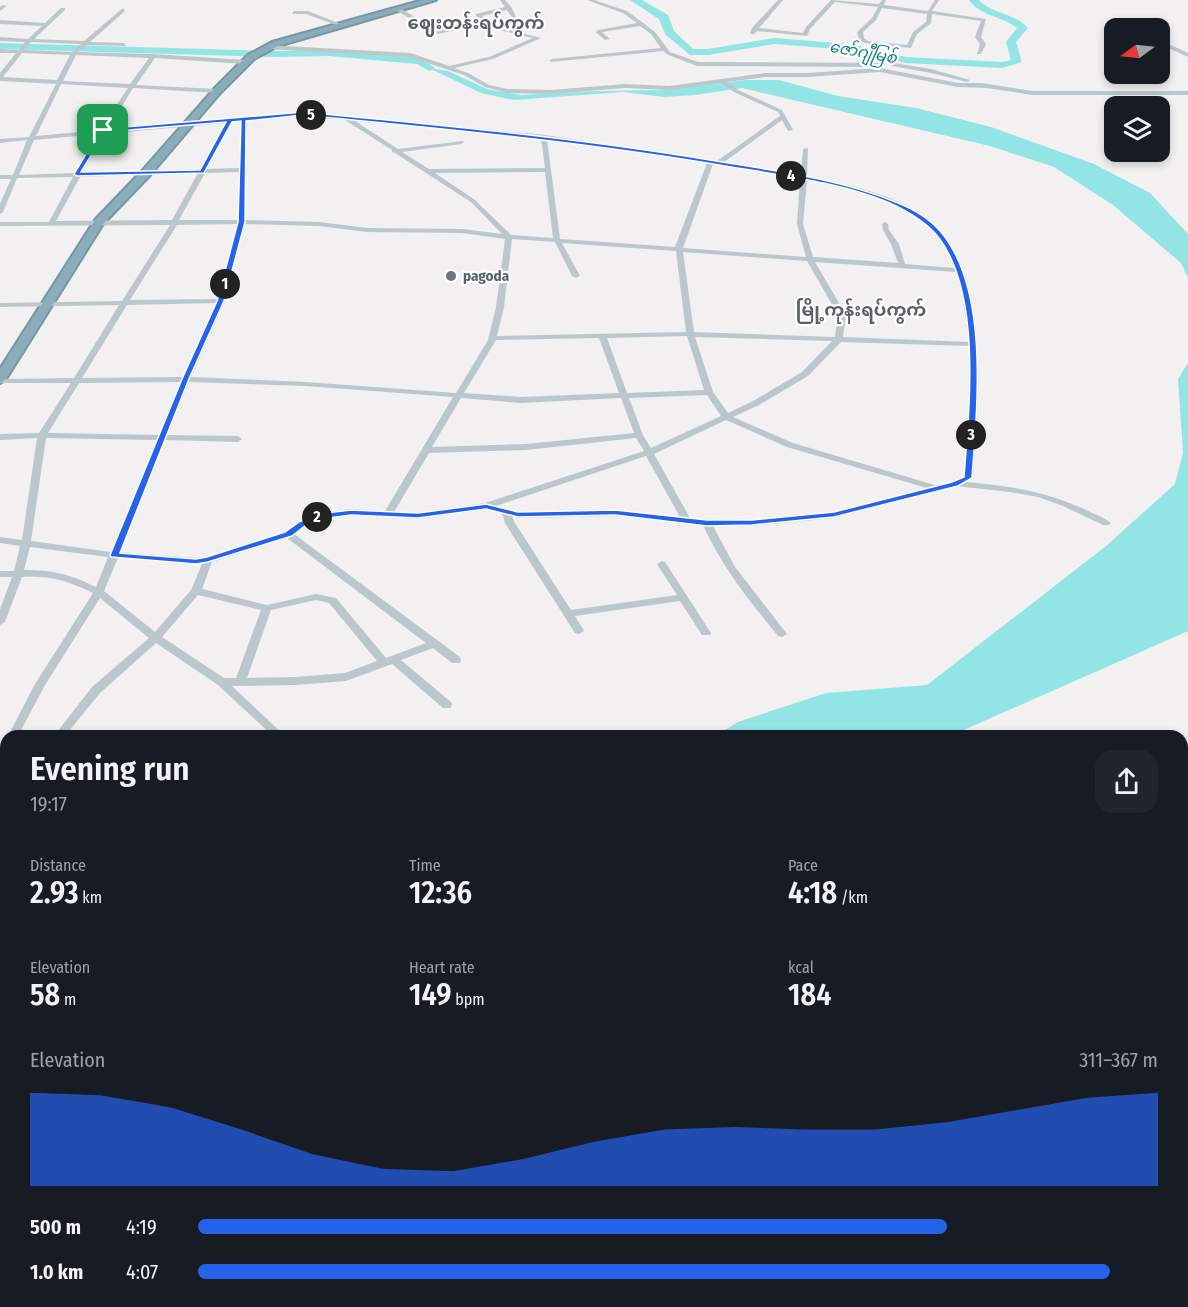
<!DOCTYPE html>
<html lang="en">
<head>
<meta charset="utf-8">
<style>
	:root { --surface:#171b24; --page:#20242c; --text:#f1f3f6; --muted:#9ea1a6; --accent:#2563eb }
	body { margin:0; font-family:"Fira Sans Condensed","Noto Sans Myanmar",sans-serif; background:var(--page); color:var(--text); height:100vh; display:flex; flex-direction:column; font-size:22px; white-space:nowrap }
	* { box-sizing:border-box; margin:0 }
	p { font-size:20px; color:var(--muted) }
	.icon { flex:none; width:33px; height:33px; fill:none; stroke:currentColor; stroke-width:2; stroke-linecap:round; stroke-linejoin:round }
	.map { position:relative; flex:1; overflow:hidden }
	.sheet { position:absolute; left:0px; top:730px; width:1188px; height:578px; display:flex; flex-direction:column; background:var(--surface); border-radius:18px 18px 0 0; box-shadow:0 3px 9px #0003 }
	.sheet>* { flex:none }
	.needle { width:39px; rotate:255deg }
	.tools { position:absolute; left:1104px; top:18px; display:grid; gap:12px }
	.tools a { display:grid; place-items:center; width:66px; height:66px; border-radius:12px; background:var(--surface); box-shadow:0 3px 9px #0003; font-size:30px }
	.pin { position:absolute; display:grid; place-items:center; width:51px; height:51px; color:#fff; margin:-26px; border-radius:12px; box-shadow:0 3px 9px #0006 }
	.km { position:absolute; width:30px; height:30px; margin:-15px; border-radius:50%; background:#222; color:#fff; font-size:16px; line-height:30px; text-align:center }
	.round { display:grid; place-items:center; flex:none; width:63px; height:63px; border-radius:18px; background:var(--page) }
	.overview { display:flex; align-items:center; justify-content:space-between; height:102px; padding:0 30px }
	h1 { font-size:33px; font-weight:600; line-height:45px }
	.metrics { display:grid; grid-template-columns:repeat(3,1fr); gap:9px; height:102px; padding:6px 30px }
	.metrics div { display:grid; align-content:center }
	.metrics b { font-size:30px; font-weight:600 }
	.metrics small { font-size:16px; font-weight:400 }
	.metrics p { font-size:16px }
	.chart { height:168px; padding:12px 30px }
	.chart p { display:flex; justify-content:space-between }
	.chart svg { width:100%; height:108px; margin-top:6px; fill:var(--accent); opacity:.7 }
	ul { padding:0 30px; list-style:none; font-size:20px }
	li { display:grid; grid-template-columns:96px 72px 1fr; align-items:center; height:45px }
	li i { height:15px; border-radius:8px; background:var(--accent) }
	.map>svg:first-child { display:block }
	.water { fill:#92e5e4 }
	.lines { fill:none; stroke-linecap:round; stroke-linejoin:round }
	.river { fill:#92e5e4; fill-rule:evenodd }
	.highway-casing { stroke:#7698a6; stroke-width:4 }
	.minor { fill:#bcc7cb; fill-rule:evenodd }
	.highway { fill:#8badba; fill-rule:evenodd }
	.route { fill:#2563eb; stroke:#fff; stroke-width:1.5; fill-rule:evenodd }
	.worship-dot { fill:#6b7280; stroke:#fff; stroke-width:2 }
	.labels { text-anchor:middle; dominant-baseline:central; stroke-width:4.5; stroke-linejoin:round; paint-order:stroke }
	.far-worship-label { font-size:15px; font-weight:bold; fill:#5b616d; stroke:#fff; text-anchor:start }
	.far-water-label { font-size:16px; font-style:italic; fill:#168382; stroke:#fff }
	.far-quarter-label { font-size:18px; font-weight:bold; fill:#5d6164; stroke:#fff }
</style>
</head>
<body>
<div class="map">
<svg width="1188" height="1307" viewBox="0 0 1188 1307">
	<rect width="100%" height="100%" fill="#f2f0f0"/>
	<g class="water">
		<polygon points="429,68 448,71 487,89 521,95 597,91 663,90 746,80 779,80 838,96 916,108 991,127 1094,164 1150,193 1188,234 1188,278 1181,263 1113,205 1054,167 990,146 742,88 695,95 665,97 623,92 514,100 481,93"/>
		<polygon points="1188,363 1188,631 950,736 715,736 738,722 826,693 927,685 1106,546 1175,484 1183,453 1178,379"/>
		<polygon points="561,1302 794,1302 800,1307 564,1307"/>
	</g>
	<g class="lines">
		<g class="river">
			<path d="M630,0h12l26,15 6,16 19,18h15l66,-11 76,6 56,13 96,5 9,-2 -5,-18 11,-14c-15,-12 -37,-12 -48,-28h10c10,13 36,13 49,28l-12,14 6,20 -20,6 -96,-5 -56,-13 -76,-6 -66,11h-18l-25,-21 -6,-15z"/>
			<polygon points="0,43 274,51 329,50 420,58 435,68 429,71 417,64 329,56 274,57 0,49"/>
		</g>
		<defs>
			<polygon id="highway" points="423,0 436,0 278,46 254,59 220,93 150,175 103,224 6,379 0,383 0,369 95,220 142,171 214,89 248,55 272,42"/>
		</defs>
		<use href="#highway" class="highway-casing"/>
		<g class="minor">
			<path d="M500,0h5l7,8 5,11h-4l-6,-9 -25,6 21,12 38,10 -48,21 -39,9 14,5 21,12 19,4 43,1 74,-6 44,2 96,-13h42l73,-5 78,15h24l50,8h156v4h-156l-45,-7 -29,-1 -78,-15 -73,5h-42l-38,5 11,8 44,20 11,20 -5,1 -6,-11 -58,42 77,13 2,-26 5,-1 -1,28c40,9 86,17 120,42 66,50 51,187 46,260l-7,4c44,4 79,9 120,28 8,4 18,7 25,13l-2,2h-6l-40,-19 -25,-9 -28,-5 -54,-6 -122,32 -82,8h-39l22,41 52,67 -5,3 -4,-1c-28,-34 -56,-69 -75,-111l-88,-9 -97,2 -6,-2 3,7 56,87 106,-15 -20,-31 5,-3 3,1 46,71 -1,2h-8l-22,-34 -105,15 9,15 -5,3 -4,-1 -70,-110 -3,-10 -16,-4 -68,10 -67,-4 -29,4 -17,7 -11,8 166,123 1,3 -1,3h-8l-19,-15 -32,12 50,42 1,3 -1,3h-8l-51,-44 -46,17 -50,4 -64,1 53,50h-12l-55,-51 -62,-42 -56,50 -35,43h-11l38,-49 57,-49 -49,-40 -55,87 -27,51h-10l27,-52 58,-91c-28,-13 -40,-17 -71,-16l-17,45 -5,3v-16l12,-32h-12v-6h14l6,-25 -20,-3v-6l22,3 15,-102 -37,2v-6l39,-1 32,-50h-71v-4l74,-1 45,-73 -119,2v-4l122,-2 48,-76 -170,1v-4h49l24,-45 -56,1 -14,34 -3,2v-10l11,-25h-11v-4h13l14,-35 -27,3v-4l29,-2 27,-53 -56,-3v-8l16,-20h-16v-4l19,1 6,-8 -25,-1v-4l28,2 14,-13 -42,-2v-4l45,3 16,-15h4v2l-31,29 50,2 39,-33 2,3 -35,31 34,1 2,3 -39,-1 -9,7 75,2 92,6 3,2 -3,2 -90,-6 -19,27 81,4 3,2 -3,2 -84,-5 -26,42 196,-18 242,23 172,26 63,-45 -2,-4 -44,-20 -13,-9 -52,7 -44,-2 -74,6 -43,-1 -23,-6 -21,-12 -55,-18 -142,-8 -3,-2 3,-2 143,8 39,13 40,-9 44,-19 -34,-8 -11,-7 -50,11 -43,-24v-2h4l40,22 46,-9 -9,-5v-2l29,-7zM31,42l50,2 -9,8 -48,-2zM22,53l48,2 -13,25 -54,-3zM76,55l73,3 -19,26 -67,-3zM61,84l67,4 -28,42 -64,6zM303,116l42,4 47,30v2l3,1 76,49 31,32 -40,-5 -95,-1 -48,-6 -75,-2 3,-99zM241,121l-2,47 -32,1 25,-47zM355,121l186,17 4,30 -116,1 -27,-17 59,-8 3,-2 -1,-1 -65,8zM226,123l-25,46 -119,4 22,-39zM98,134l-23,39 -56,2 15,-35zM547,139l160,24 -32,84 -115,-8zM713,164l87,14 -3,46 9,33 -123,-9zM239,172l-1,48h-59l26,-47zM545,172l8,66 -42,-3 -36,-35 -40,-27zM198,173l-26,47 -116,1 24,-44zM807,180c41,9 102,20 130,55 7,9 13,22 17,33l-49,-4 -6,-20 -10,-14 -1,-6 -3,-2 -3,2 1,6 8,14 7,19 -85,-6 -10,-33zM237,224l-19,75 -88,1 47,-75zM244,224l75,2 48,6 95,1 43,6 -9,68 -8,33 -32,53 -150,-11 -115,-5 34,-76zM512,239l43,3 17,34 4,2 4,-2 -18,-33 114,8 10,81 -189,4 7,-29zM683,252l124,9 31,54 -3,22 -141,-5zM815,262l141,10 6,21 7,49 -126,-5 3,-22zM216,303l-33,74 -101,1 45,-73zM687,336l17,54 -77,3 -20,-55zM695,337l137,4 -30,31 -49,29 -25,12 -15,-21zM599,338l20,55 -98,4 -57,-4 32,-53zM841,342l128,4 1,41 -6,90 -26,9 -145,-43 -60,-26 26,-12 49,-29zM181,382l-22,53 -111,-2 31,-50zM189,382l117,4 147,11 -68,114 -34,-2 -34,5 -18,8 -14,10 -78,25 -11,1 -76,-6 45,-112 73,2 4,-3 -4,-3 -71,-1zM707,395l14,21 -70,32 -8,-13 -14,-37zM461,398l60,5 100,-5 13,35 -108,11 -94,3zM726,420l61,27 140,41c-31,8 -62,19 -94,24 -44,7 -99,11 -143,6l-36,-64zM46,438l111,2 -46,112 -80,-11zM636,438l8,13 -159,52 -67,10 -24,-1 35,-59 97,-3zM646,456l34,61 -65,-7 -97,2 -22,-6zM287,538l139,105 -40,15 -50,-60 -20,-4 -49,11 -65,-16 10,-27zM30,547l78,10 -12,30c-27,-13 -42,-17 -72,-17zM118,558l78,6h6l-11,26 -36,42 -51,-41zM198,595l63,15 -25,68h-12l-62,-41zM316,600l13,3 48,58 -32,12 -49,4 -49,1 24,-68z"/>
			<polygon points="587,0 594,0 627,11 655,32 670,52 698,62 879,63 882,65 879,67 697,66 666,54 664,51 550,62 550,60 552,59 661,48 651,34 640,26 602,32 610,39 605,40 596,32 598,30 637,23 623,13"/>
			<path d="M778,0h5l-24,28 44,5 3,-6 25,-27 48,4 3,-4h4l-2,5 44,6 7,-11h4l-7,11 54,8 -5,18 5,7 -5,10h-4l3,-10 -5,-7 6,-16 -49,-7 -1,9 -14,11 -6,14 -46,-5 -6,-3 -2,-8 15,-14 6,-11 -43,-5 -25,27 -3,7 -50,-5 -3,3h-4l2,-6zM882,8l45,6 -1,8 -13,10 -6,13 -39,-4 -4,-3 -1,-6 13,-12z"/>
			<polygon points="2,5 7,6 0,11 0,7"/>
			<polygon points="294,11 308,11 341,24 336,25 306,14 292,14"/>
			<polygon points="1127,22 1131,22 1139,28 1133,28 1127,24"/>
			<polygon points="1160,40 1188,53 1188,57 1160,44"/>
			<polygon points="894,63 931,69 970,80 967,82 931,73 892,66 891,65"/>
			<polygon points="6,745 6,759 4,763 0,764 0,750 2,746"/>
			<polygon points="0,1220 6,1221 6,1237 0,1236"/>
		</g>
		<use href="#highway" class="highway"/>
	</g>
	<path class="route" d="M303,112c138,13 276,26 413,49 61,10 124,18 182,42 18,7 36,19 47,34 44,60 32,171 27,241l-14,8 -124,31 -82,8 -45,1 -92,-11 -97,2 -32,-8 -68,9 -67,-3 -30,4 -16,7 -13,10 -84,26 -12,2 -85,-7 -1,-2 72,-176 35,-78 21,-79 3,-101 -9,1 -28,51 -127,3 -3,-2 27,-45zM303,115c141,14 282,27 422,51 54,9 122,17 171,40 16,8 32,18 43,32 43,58 30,171 25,239l-12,5 -118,30 -82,8h-45l-92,-10 -97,2 -32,-8 -68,9 -67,-3 -34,4 -18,8 -14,10 -78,25 -11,2 -76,-6 69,-174 35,-78 21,-79 1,-101zM226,122l-26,48 -119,2 24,-40z"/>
	<circle class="worship-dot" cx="451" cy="276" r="6"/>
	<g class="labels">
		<g class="far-worship-label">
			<text x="463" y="276">pagoda</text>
		</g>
		<g class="far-water-label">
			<text transform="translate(863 52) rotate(10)">ဇော်ဂျီမြစ်</text>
		</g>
		<g class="far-quarter-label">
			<text x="476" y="23">ဈေးတန်းရပ်ကွက်</text>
			<text x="861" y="310">မြို့ကုန်းရပ်ကွက်</text>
		</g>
	</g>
</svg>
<div class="tools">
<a><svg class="needle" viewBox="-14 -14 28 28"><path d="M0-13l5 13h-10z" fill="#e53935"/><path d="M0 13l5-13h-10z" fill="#9ea1a6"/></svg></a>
<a><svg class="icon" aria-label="layers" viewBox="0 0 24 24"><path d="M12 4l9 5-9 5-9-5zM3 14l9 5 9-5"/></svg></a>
</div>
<div class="pin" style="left:103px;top:130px;background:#1e9e55"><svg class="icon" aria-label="arrive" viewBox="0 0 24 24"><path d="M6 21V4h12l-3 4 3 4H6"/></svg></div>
<b class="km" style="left:225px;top:284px">1</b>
<b class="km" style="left:317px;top:517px">2</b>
<b class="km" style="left:971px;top:435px">3</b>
<b class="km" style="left:791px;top:176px">4</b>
<b class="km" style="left:311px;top:115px">5</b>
<section class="sheet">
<div class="overview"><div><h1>Evening run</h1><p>19:17</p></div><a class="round"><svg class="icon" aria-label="share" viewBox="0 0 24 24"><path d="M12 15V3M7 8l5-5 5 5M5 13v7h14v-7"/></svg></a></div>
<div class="metrics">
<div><p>Distance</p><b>2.93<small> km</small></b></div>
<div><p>Time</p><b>12:36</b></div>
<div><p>Pace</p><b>4:18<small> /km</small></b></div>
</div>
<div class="metrics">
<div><p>Elevation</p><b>58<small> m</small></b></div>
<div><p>Heart rate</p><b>149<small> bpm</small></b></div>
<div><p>kcal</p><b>184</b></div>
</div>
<div class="chart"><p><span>Elevation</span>311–367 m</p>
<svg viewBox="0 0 160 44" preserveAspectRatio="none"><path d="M0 44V6L10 7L20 12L30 21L40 31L50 37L60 38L70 33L80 26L90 21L100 20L110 21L120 21L130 18L140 13L150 8L160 6V44z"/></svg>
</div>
<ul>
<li><b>500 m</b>4:19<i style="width:78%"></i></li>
<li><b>1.0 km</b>4:07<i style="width:95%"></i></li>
</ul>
</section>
</div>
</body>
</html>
